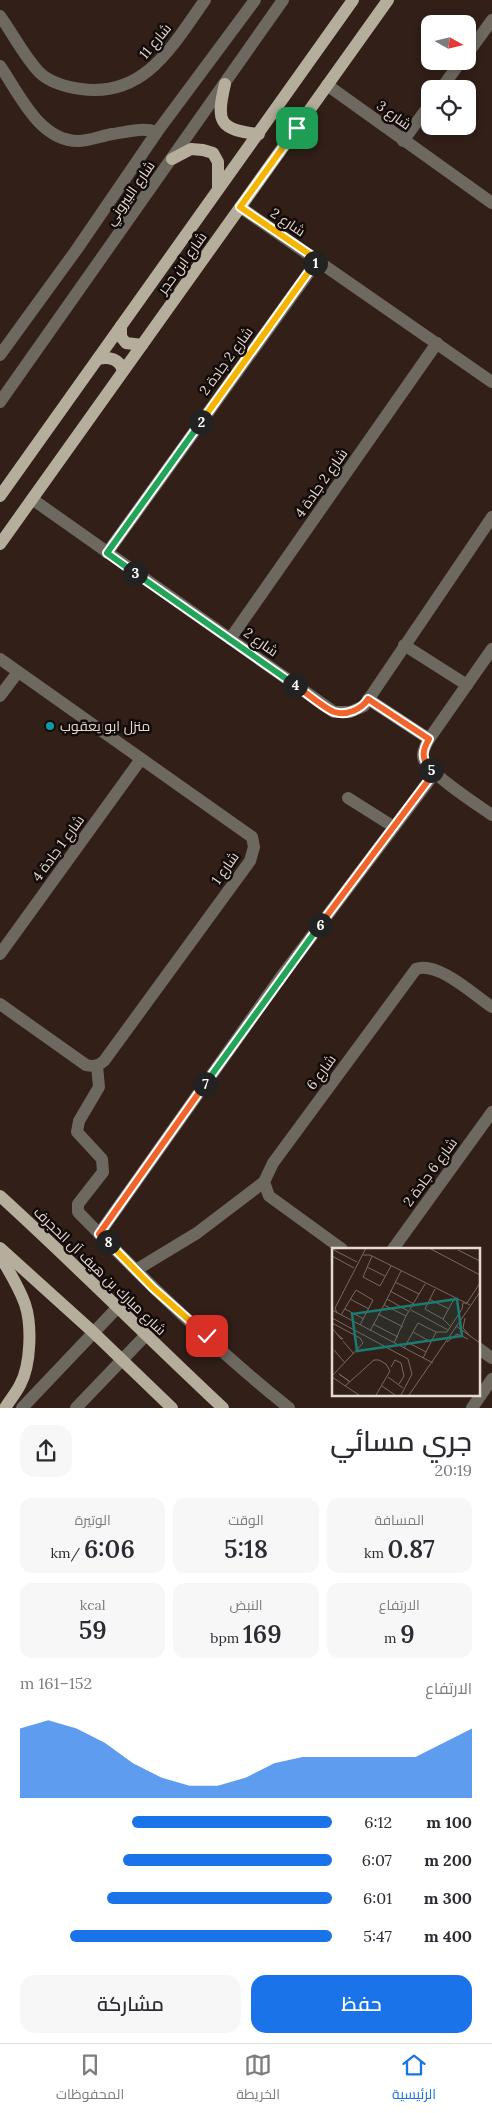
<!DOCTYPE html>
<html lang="ar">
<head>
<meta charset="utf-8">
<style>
	:root { --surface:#fff; --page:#f7f7f7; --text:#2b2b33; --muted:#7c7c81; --line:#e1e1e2; --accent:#1a73e8 }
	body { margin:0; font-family:Lora,Cairo,serif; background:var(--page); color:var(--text); direction:rtl; height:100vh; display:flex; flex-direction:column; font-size:19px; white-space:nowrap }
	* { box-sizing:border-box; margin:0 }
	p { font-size:16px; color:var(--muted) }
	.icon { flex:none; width:28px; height:28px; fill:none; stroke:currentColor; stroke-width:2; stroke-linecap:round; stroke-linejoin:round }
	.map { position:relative; height:1408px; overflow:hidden; direction:ltr }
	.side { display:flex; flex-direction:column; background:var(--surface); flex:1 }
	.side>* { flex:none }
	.needle { width:32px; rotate:98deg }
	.tools { position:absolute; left:421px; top:15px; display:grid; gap:10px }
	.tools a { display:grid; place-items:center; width:55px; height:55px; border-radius:10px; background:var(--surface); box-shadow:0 2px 8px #0003; font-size:25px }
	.pin { position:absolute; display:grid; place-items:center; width:42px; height:42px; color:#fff; margin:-21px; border-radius:10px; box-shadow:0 2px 8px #0006 }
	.km { position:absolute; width:25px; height:25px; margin:-12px; border-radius:50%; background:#222; color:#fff; font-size:14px; line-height:25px; text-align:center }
	.round { display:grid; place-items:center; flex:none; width:52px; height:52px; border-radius:15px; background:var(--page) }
	.summary { display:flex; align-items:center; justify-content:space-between; height:85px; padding:0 20px }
	h1 { font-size:28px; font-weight:600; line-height:38px }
	.figures { display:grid; grid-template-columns:repeat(3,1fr); gap:8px; height:85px; padding:5px 20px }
	.figures div { display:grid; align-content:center; border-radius:12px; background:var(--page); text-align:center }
	.figures b { font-size:25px; font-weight:600 }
	.figures small { font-size:14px; font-weight:400 }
	.figures p { font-size:14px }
	.chart { height:140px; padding:10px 20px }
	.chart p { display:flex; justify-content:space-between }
	.chart svg { width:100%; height:90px; margin-top:5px; fill:var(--accent); opacity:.7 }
	.action { display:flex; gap:10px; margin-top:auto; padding:10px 20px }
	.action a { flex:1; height:58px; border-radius:15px; background:var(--accent); color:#fff; font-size:20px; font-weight:600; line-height:58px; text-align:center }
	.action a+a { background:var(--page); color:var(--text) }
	ul { padding:0 20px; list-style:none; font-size:16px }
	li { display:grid; grid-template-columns:80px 60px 1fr; align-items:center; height:38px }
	li i { height:12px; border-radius:6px; background:var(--accent) }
	.dock { display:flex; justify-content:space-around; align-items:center; height:70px; border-top:1px solid var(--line); background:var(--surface); font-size:14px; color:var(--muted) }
	.dock a { display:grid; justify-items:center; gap:2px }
	.dock .active { color:var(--accent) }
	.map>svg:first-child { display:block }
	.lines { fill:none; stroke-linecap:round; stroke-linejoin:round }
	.minor { stroke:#6d6960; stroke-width:12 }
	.major { stroke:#b6ae9c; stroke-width:12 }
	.split-1-casing { stroke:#fff; stroke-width:10 }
	.split-2-casing { stroke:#fff; stroke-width:10 }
	.split-3-casing { stroke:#fff; stroke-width:10 }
	.split-4-casing { stroke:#fff; stroke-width:10 }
	.split-5-casing { stroke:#fff; stroke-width:10 }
	.split-6-casing { stroke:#fff; stroke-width:10 }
	.split-7-casing { stroke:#fff; stroke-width:10 }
	.split-8-casing { stroke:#fff; stroke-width:10 }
	.split-9-casing { stroke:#fff; stroke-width:10 }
	.split-1 { stroke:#f5b400; stroke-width:6 }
	.split-2 { stroke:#f5b400; stroke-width:6 }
	.split-3 { stroke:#22a559; stroke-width:6 }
	.split-4 { stroke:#22a559; stroke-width:6 }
	.split-5 { stroke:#f0652b; stroke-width:6 }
	.split-6 { stroke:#f0652b; stroke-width:6 }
	.split-7 { stroke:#22a559; stroke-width:6 }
	.split-8 { stroke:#f0652b; stroke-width:6 }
	.split-9 { stroke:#f5b400; stroke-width:6 }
	.culture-dot { fill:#0f9aa8; stroke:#130b08; stroke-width:2 }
	.labels { text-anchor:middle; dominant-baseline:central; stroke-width:5; stroke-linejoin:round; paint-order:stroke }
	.street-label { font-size:14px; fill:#e6d9d4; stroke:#130b08 }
	.poi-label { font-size:14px; fill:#e6d9d4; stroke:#130b08; text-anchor:start }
	.inset-road { fill:none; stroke:#796963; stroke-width:1 }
	.view { fill:#1a7b73; fill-opacity:0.15; stroke:#1a7b73; stroke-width:2.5 }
	.inset-edge { fill:none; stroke:#e6d9d4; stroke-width:2.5 }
</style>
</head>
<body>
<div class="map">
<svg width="492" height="1408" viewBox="0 0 492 1408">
	<rect width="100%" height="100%" fill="#311f18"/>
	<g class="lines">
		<g class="minor">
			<path d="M0,16c13,18 24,40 39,56 11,11 27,15 42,17 64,9 92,-44 124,-89"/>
			<polyline points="468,53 492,20"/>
			<path d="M0,66c19,27 39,75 78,75 11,0 23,-5 34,-7 15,-2 30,-7 45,-2"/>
			<polyline points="327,85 492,203"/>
			<polyline points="441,89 461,61"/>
			<polyline points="403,141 430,104"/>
			<polyline points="240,207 492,382"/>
			<polyline points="0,355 77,249 157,132 255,0"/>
			<polyline points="0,402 283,0"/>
			<polyline points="32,499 334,712 350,712 364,706 492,517"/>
			<polyline points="107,553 318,260"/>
			<polyline points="230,639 437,343"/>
			<polyline points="404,645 467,685"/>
			<path d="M492,649l-63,90c-3,6 -7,12 -6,18 2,14 56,49 69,58"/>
			<path d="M0,659l252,178 2,10 -4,14 -146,200c-6,5 -11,6 -18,4l-86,-61"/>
			<polyline points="0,696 18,672"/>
			<polyline points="368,699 429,739"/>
			<polyline points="348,798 394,827"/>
			<polyline points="0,954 141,759"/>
			<path d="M97,1066l2,21 -20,34 -2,11 25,27 1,13 -25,32v8c67,69 136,136 211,196"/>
			<polyline points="99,1234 283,974 435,773"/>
			<path d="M342,1249l-73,-53 -5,-14 9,-19 143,-194c22,-8 58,26 76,38"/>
			<polyline points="393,1249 492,1112"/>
			<polyline points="136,1270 197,1233 264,1182"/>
			<polyline points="478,1348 492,1358"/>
			<polyline points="22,1408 117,1308"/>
			<polyline points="76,1408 145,1336"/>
			<polyline points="472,1408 492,1379"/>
		</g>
		<g class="major">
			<path d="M225,84c-9,37 -7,46 34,50"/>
			<polyline points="172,159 191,149 203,150 213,153 218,162 218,188"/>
			<polyline points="121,326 121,337 126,343 142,345"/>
			<path d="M98,359c11,-3 22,0 25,12"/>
			<polyline points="0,496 353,0"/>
			<polyline points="0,544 388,0"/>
			<path d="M0,1196c76,69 148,142 223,212"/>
			<polyline points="0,1248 93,1332 172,1408"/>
			<path d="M0,1256c9,15 19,31 25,48 7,21 6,61 -5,81 -4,8 -10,15 -15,23"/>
		</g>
	</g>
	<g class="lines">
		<defs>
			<polyline id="split-1" points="297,128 240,207 318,260 315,263"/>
			<polyline id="split-2" points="201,422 315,263"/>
			<polyline id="split-3" points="135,573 107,553 201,422"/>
			<polyline id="split-4" points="135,573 295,685"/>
			<path id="split-5" d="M295,685c9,6 30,24 39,27 13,4 28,-3 34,-13l61,40c-7,12 -8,20 2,31"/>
			<polyline id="split-6" points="320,925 434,773 431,770"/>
			<polyline id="split-7" points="205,1084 320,925"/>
			<polyline id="split-8" points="108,1242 99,1234 205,1084"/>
			<polyline id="split-9" points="108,1242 153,1288 207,1336"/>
		</defs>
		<use href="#split-1" class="split-1-casing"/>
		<use href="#split-2" class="split-2-casing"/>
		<use href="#split-3" class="split-3-casing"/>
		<use href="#split-4" class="split-4-casing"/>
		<use href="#split-5" class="split-5-casing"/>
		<use href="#split-6" class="split-6-casing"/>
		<use href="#split-7" class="split-7-casing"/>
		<use href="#split-8" class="split-8-casing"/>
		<use href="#split-9" class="split-9-casing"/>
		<use href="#split-1" class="split-1"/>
		<use href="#split-2" class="split-2"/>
		<use href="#split-3" class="split-3"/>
		<use href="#split-4" class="split-4"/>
		<use href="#split-5" class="split-5"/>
		<use href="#split-6" class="split-6"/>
		<use href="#split-7" class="split-7"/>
		<use href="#split-8" class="split-8"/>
		<use href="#split-9" class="split-9"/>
	</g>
	<circle class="culture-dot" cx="50" cy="726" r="5"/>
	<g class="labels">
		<g class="street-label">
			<text transform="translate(155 41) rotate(-50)">شارع 11</text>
			<text transform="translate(394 115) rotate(36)">شارع 3</text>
			<text transform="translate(130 193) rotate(-55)">شارع البيروني</text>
			<text transform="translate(288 222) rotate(34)">شارع 2</text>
			<text transform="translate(182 263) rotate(-54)">شارع ابن حجر</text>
			<text transform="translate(226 361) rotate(-54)">شارع 2 جادة 2</text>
			<text transform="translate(321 483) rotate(-55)">شارع 2 جادة 4</text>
			<text transform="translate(261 642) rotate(35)">شارع 2</text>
			<text transform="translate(58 848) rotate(-54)">شارع 1 جادة 4</text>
			<text transform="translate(225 868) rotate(-55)">شارع 1</text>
			<text transform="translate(321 1072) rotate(-54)">شارع 6</text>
			<text transform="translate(430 1172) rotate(-54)">شارع 6 جادة 2</text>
			<text transform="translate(100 1271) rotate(44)">شارع مبارك بن هيف آل الحجرف</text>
		</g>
		<g class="poi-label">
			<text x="60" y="726">منزل ابو يعقوب</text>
		</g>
	</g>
	<g transform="translate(332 1248)">
		<rect width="148" height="148" fill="#311f18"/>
		<path class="inset-road" d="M97,0l51,27M0,1l25,13M126,2l22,11M31,7h7l100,50M0,8l22,12M40,8l-9,21 17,9 11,-20M35,19l18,9M63,34l24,12M103,41l-10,20 18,10 8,8M58,43l24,13M18,51l19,10M55,51l21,12M97,51l20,10M52,57l17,-34M13,61l19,10M0,62l101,53M79,62l37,20M5,65l-2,-5 31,-60M46,66l25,13M9,67l15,-25 17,10 -13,25M74,68l19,-32M0,70l76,41 4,15 -11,21M133,70l-2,10 7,8M111,71l11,-20M0,75l28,15 3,5 -31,33M41,76l25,13M124,78l24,17M0,80l9,11h2l-6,-5M38,83l14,-26 22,11 -12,27M81,84l18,10M11,93l11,13M75,94l19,10M115,94l10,-8 11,5M72,100l14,-25 18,9h11l15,-23 1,-6h4l13,-20M2,102l11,13M91,110l13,-26M59,119l4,-7 6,3 3,13 -5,8M0,129l27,18M56,129l15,11M17,133l-10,-7 11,8M13,138l29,-26h5l7,4 4,7 -14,24M50,138l13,9M77,147l71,-103"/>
		<path class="view" d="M125,51l5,37 -105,15 -5,-37z"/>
		<rect width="148" height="148" class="inset-edge"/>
	</g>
</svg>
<div class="tools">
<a><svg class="needle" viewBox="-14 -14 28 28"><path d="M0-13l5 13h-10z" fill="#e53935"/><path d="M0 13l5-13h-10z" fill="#7c7c81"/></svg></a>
<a><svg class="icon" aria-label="locate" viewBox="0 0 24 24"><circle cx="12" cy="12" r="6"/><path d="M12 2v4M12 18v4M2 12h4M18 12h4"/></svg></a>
</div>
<div class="pin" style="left:297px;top:128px;background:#1e9e55"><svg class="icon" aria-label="arrive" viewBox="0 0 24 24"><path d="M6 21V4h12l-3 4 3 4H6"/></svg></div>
<div class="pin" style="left:207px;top:1336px;background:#d93025"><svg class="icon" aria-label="check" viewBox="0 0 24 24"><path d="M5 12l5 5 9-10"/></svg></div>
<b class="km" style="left:315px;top:263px">1</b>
<b class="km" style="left:201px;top:422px">2</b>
<b class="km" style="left:135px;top:573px">3</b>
<b class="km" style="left:295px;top:685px">4</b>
<b class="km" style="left:431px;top:770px">5</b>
<b class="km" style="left:320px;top:925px">6</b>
<b class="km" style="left:205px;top:1084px">7</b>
<b class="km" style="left:108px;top:1242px">8</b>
</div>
<section class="side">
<div class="summary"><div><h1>جري مسائي</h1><p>20:19</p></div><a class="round"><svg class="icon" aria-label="share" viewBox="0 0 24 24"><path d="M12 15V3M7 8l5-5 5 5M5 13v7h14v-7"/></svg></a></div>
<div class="figures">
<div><p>المسافة</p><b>0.87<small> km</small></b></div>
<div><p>الوقت</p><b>5:18</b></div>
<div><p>الوتيرة</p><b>6:06<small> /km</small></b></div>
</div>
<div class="figures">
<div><p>الارتفاع</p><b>9<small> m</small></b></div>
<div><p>النبض</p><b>169<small> bpm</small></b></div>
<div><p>kcal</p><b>59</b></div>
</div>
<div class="chart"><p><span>الارتفاع</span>152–161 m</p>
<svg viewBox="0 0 160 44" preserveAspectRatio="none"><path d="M0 44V10L10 6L20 10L30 17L40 27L50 34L60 38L70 38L80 34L90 27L100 24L110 24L120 24L130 24L140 24L150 17L160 10V44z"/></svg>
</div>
<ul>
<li><b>100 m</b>6:12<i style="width:64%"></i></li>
<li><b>200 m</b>6:07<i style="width:67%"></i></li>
<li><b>300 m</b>6:01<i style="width:72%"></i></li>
<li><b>400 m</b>5:47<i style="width:84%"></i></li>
</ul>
<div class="action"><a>حفظ</a><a>مشاركة</a></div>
</section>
<nav class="dock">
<a class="active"><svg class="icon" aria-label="home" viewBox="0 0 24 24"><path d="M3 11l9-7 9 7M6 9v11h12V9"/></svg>الرئيسية</a>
<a><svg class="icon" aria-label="map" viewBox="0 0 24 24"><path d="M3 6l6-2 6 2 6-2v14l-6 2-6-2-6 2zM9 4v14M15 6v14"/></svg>الخريطة</a>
<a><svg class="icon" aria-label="saved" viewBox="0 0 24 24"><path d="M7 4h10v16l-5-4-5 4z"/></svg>المحفوظات</a>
</nav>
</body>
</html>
